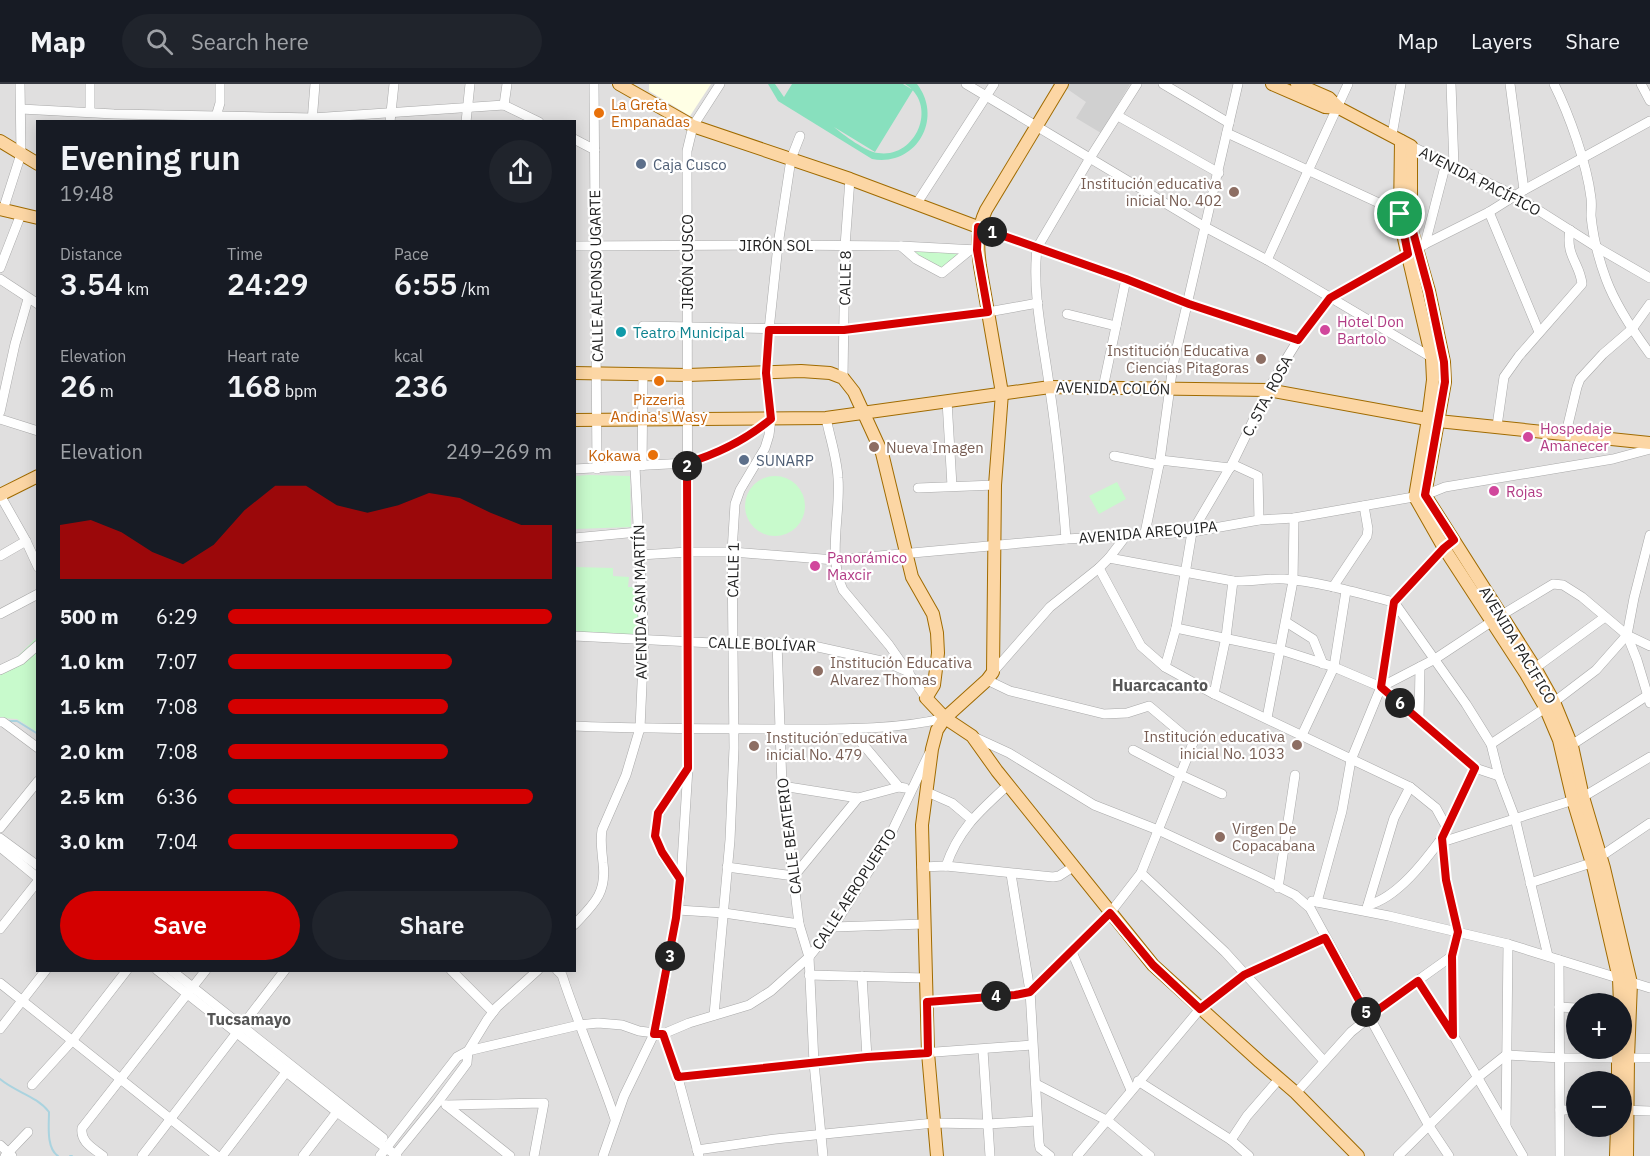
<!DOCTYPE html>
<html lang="en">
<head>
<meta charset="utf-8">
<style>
	:root { --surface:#171b24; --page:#20242c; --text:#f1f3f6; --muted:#9ea1a6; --line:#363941; --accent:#d40000 }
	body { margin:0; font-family:"IBM Plex Sans",sans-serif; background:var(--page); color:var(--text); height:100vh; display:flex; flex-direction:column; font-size:22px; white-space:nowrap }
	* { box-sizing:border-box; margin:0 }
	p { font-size:20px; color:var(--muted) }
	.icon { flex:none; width:33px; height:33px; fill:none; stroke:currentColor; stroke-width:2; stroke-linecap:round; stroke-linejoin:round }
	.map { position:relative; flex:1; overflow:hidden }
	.panel { position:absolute; left:36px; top:36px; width:540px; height:852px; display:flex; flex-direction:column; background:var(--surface); border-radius:0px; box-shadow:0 3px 15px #0003 }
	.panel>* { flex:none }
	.fabs { position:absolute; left:1566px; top:909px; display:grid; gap:12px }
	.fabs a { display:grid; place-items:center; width:66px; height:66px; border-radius:50%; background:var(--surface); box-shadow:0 3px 15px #0003; font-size:30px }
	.pin { position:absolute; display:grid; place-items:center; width:51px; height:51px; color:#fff; margin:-26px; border:3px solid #fff; border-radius:50%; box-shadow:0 2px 6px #0007 }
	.km { position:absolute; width:30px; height:30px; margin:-15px; border-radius:50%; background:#222; color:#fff; font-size:16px; line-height:30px; text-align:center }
	.round { display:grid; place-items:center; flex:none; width:63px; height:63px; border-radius:32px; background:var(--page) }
	.headline { display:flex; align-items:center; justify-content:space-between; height:102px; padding:0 24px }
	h1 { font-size:33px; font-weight:600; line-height:45px }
	.stats { display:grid; grid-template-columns:repeat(3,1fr); gap:9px; height:102px; padding:6px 24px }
	.stats div { display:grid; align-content:center }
	.stats b { font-size:30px; font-weight:600 }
	.stats small { font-size:16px; font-weight:400 }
	.stats p { font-size:16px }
	.chart { height:168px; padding:12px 24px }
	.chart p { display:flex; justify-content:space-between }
	.chart svg { width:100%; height:108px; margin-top:6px; fill:var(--accent); opacity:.7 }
	.action { display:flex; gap:12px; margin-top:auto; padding:12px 24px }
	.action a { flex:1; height:69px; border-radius:36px; background:var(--accent); color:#fff; font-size:24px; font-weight:600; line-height:69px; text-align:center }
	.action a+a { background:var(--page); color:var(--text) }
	ul { padding:0 24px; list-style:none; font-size:20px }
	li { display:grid; grid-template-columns:96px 72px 1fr; align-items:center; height:45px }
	li i { height:15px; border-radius:8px; background:var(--accent) }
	header { display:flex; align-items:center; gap:36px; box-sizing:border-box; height:84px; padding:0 30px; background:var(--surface); border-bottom:2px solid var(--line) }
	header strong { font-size:28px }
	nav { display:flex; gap:33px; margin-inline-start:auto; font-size:21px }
	.search { width:420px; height:54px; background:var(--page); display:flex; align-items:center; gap:15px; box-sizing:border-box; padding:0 21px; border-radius:33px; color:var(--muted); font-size:22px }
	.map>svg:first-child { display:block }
	.residential { fill:#e0dfdf; fill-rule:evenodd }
	.education { fill:#ffffe5 }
	.religious { fill:#d0d0d0 }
	.park { fill:#c8facc }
	.pitch { fill:#88e0be }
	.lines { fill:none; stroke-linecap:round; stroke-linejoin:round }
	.stream { stroke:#aad3df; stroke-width:2 }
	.minor-casing { stroke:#a9a9a9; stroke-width:10 }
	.major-casing { stroke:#a06b00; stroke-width:14 }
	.minor { stroke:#fff; stroke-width:9 }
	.major { stroke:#fcd6a4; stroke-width:12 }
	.route-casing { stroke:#fff; stroke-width:12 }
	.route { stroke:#d40000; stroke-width:8 }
	.food-dot { fill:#e8710a; stroke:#fff; stroke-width:2 }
	.service-dot { fill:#5c6f8a; stroke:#fff; stroke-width:2 }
	.education-dot { fill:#8d6e63; stroke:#fff; stroke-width:2 }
	.hotel-dot { fill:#d1479c; stroke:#fff; stroke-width:2 }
	.culture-dot { fill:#0f9aa8; stroke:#fff; stroke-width:2 }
	.labels { text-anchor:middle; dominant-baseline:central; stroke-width:4.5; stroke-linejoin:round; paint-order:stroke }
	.food-label { font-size:15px; fill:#c56008; stroke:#fff; text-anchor:start }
	.service-label { font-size:15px; fill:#4e5e75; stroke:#fff; text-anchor:start }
	.street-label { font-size:15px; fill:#222; stroke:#fff }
	.education-label { font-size:15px; fill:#785e54; stroke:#fff; text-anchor:start }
	.hotel-label { font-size:15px; fill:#b23c85; stroke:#fff; text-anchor:start }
	.culture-label { font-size:15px; fill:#0d838f; stroke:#fff; text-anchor:start }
	.neighbourhood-label { font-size:16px; font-weight:bold; fill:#555; stroke:#fff }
</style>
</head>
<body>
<header>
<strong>Map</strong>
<div class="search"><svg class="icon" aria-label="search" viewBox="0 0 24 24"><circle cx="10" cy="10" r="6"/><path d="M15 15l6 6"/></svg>Search here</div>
<nav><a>Map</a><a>Layers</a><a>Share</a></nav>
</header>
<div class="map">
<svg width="1650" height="1072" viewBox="0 0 1650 1072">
	<rect width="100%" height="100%" fill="#f2efe9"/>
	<path class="residential" d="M0,0h1650v1072h-1650zM38,38h536v848h-536zM1576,920h46v44h-46zM1576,998h46v44h-46z"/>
	<polygon class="education" points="649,0 711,0 690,32 649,7"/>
	<polygon class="religious" points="1064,0 1130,0 1101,49 1076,34 1086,18 1063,2"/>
	<g class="park">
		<polygon points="907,165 961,168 942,187"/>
		<polygon points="589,391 630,392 631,443 575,445 575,392"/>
		<circle cx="775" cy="422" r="30"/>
		<polygon points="1117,398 1126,415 1099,430 1089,412"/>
		<polygon points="575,483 613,484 613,492 629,493 628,503 639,503 642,552 575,549"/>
		<polygon points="37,553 37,648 17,635 0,634 0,590"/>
	</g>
	<path class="pitch" d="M768,0h7l9,13 8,-13h111l10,6 -38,62 -41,-25c9,8 33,25 44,26 38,6 61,-48 27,-69h12c27,35 -1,83 -45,75l-94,-58z"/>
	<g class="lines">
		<g class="stream">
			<polyline points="9,637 17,637 38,650"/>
			<path d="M0,995c15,13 37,17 49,33 0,13 -3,36 9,44"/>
			<polyline points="70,1072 72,1072"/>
		</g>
		<defs>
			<g id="minor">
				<polyline points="594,0 597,385"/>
				<polyline points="966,0 1205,143 1267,176 1436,276"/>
				<polyline points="1163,0 1229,39"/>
				<polyline points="1451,0 1454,82"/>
				<polyline points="1510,0 1524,106"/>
				<path d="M1554,0c15,30 33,80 37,114 1,6 0,12 0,18 2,20 8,44 15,63 10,27 27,52 44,75"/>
				<polyline points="1641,0 1650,17"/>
				<polyline points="504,21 507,0"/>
				<polyline points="21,25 114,30 312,34 504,21 539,38"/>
				<polyline points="90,28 90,0"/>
				<polyline points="1118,32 1219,89"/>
				<polyline points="215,36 220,19 220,0"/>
				<polyline points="312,38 315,0"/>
				<polyline points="390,38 394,0"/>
				<polyline points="466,38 470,0"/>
				<polyline points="1227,49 1405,131"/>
				<polyline points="1392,51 1401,0"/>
				<polyline points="574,55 595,66"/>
				<polyline points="1411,62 1516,112 1598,164 1650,194"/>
				<polyline points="917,119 994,0"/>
				<polyline points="3,126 21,70 20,0"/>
				<polyline points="1489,128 1539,248"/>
				<polyline points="978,143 1126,195 1189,220 1298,256"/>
				<polyline points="1425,160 1446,79"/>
				<polyline points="574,162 778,161 901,162 977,166"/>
				<polyline points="901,162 916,175 942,189 970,166"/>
				<polyline points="1267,176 1348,0"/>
				<polyline points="0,184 21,130"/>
				<polyline points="0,195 38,220"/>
				<polyline points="1067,230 1116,242"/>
				<polyline points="643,242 844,246 988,228 1038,219"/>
				<polyline points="843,294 845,162 850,95"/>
				<polyline points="1103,304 1126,195"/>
				<polyline points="947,317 952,402"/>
				<polyline points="0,328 15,260 28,215"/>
				<path d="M826,334c4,20 11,40 12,60 3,36 -11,78 5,112l46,55 37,53"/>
				<polyline points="0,335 38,347"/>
				<path d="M1497,342l7,-49 15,-21 63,-72c-2,-21 -17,-28 -12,-54"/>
				<polyline points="1566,349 1577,303 1580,295 1603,270 1632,245 1650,220"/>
				<polyline points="1114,372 1159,381"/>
				<polyline points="1160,376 1230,384"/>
				<polyline points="1232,380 1258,392 1259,436"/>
				<polyline points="642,382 643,291"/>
				<polyline points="574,385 687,379 716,369 760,344 771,335"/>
				<polyline points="918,404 995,401"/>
				<polyline points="0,411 26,457 38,483"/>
				<polyline points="1145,449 1160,376 1173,281 1238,0"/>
				<polyline points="1650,451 1634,514 1627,551 1637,576 1650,619"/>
				<polyline points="574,454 638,448"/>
				<path d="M1066,455c-4,-52 -9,-103 -17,-155 -6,-44 -17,-91 -12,-136l53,-90 47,-74"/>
				<polyline points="640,471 688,468 732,468 835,476 1066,455 1192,448 1259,436 1294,434 1425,411 1445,403 1613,375 1650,365"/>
				<polyline points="0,472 26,457"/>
				<path d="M1109,474l124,23c17,1 34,-3 51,-2 37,3 74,14 110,23l72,102 25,40 8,32 16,42 33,138"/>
				<polyline points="1099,484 1141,562 1165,583 1214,610 1410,703 1436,724 1447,744"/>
				<polyline points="1333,503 1367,452 1368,445 1364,422"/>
				<polyline points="0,530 38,510"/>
				<polyline points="1286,538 1313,555 1323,580"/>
				<polyline points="1176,544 1281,566 1334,583 1381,603 1475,684 1499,692"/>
				<polyline points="574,552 732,560 800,559 886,578 909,588"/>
				<polyline points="777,558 782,702 799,840 809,873 814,979 823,1072"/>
				<polyline points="1165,583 1176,544 1192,448 1232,380 1268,306 1285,277 1298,256 1330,214 1425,160 1489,128 1524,106 1650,37"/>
				<polyline points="0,586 21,576 38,561"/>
				<polyline points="1531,587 1605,533"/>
				<polyline points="993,588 1050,523 1099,484 1109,474 1125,453"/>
				<polyline points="1381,603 1435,575 1500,532 1553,500 1563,501 1582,513 1627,551"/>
				<polyline points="1214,610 1226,553 1233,497"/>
				<polyline points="1267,634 1293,497 1294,434"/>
				<polyline points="1419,637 1420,583"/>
				<polyline points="0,638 3,638 38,664"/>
				<path d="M574,642c72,3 144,3 216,3 50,0 106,1 155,-11"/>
				<polyline points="850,645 899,703 905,704"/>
				<polyline points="1302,651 1334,583 1346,507"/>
				<polyline points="972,652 1009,669 1094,721 1158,746 1259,793 1295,811 1310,824 1429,1042 1449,1072"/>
				<polyline points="1491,660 1554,618 1596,586 1627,551 1650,562"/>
				<polyline points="1567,664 1648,611"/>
				<polyline points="1133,666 1181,691 1222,710"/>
				<polyline points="782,702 858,714 899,703"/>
				<polyline points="927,708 952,719 971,735"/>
				<polyline points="0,744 38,697"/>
				<polyline points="0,754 38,782"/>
				<polyline points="1442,758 1583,713 1650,673"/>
				<polyline points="0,763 38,794"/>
				<path d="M946,782c13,-38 34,-55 62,-81"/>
				<polyline points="727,783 794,792 858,714"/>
				<polyline points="922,783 946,782 1053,793 1059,792 1073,783"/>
				<polyline points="1141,789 1225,868 1324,977"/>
				<polyline points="1011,790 1030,907 1039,1059 1040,1064 1050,1072"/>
				<path d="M680,795c-6,-9 -14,-18 -19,-27 -16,-31 8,-57 26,-82"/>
				<polyline points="1530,799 1591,779 1650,739"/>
				<polyline points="1278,804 1295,691"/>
				<polyline points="1312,817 1389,832 1508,860 1650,904"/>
				<polyline points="1317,818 1342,727 1351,676 1381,603 1394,518 1448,460"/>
				<path d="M1368,821c29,-7 57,-44 74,-67"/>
				<polyline points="678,826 724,829 799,840"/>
				<polyline points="1366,827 1394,734 1410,703"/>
				<path d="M574,841c20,-21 33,-32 29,-62 -1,-12 -3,-21 -1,-33l24,-55 14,-47 4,-88 -9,-173"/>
				<polyline points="833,843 924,840"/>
				<polyline points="0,845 38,797"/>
				<polyline points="1072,868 1131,1006"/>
				<polyline points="1452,872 1453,950"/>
				<polyline points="1559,876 1560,1072"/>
				<polyline points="157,886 337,1028 397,1072"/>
				<polyline points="171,886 383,1054"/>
				<polyline points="451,886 493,928"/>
				<path d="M557,886l5,5c16,49 37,96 53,144"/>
				<polyline points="809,891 925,894"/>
				<polyline points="862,892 867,973"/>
				<polyline points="1418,897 1453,951 1523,1072"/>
				<polyline points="0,899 217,1072"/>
				<polyline points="927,918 1015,911 1030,907 1072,868 1110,829 1141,789 1193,659 1149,622 1127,629 1104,630 1010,607 987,596"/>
				<polyline points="1559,923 1576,924"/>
				<polyline points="714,931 730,756 734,664 732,468 735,420 740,406 765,364 769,351 771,335 766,289 769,246 778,161 791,75 800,52"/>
				<polyline points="0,945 46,886"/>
				<polyline points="663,950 678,994 699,1072"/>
				<polyline points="983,966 990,1072"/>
				<polyline points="678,994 867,973 1032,961"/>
				<polyline points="1138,997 1231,1056 1249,1072"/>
				<polyline points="1036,1000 1108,1037 1150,1072"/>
				<polyline points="32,1001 72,957 127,886"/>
				<polyline points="1296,1009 1351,948 1396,912 1452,872 1458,848 1446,796 1442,754 1475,684"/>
				<polyline points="446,1021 544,1019 534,1072"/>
				<polyline points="446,1021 510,1072"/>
				<polyline points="1560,1026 1576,1026"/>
				<polyline points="1622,1026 1650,1027"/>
				<polyline points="1506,1042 1508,860"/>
				<polyline points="1231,1056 1247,1032 1279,995"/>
				<polyline points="0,1061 12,1072"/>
				<polyline points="697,1066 775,1055 934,1039 987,1040 1037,1037"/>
				<polyline points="5,1072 28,1048"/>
				<path d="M103,1072c-10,-8 -23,-14 -21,-28l124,-158"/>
				<polyline points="142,1072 285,886"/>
				<polyline points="222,1072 290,983"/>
				<polyline points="303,1072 340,1024"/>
				<polyline points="380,1072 457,973 468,967 579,941 598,939 622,941 639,947 663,950 689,939 749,921 771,907 809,873 833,843 886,760 929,670"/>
				<polyline points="394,1072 438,1018 467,979 468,967 487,936 497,923 538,886"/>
				<polyline points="603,1072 624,1012 654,950 664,903 680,810 688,684 687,67 693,42 720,0"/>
				<polyline points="1077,1072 1200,925 1244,891 1325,854"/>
				<polyline points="1398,1072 1477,994 1506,971 1561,974 1650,974"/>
			</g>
			<g id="major">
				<polyline points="619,0 693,42 850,95 978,143"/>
				<polyline points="1272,0 1325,23 1339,24"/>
				<polyline points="1297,0 1329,14 1339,24 1411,62 1411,144 1429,207 1444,278 1445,298 1425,411 1535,584 1554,618 1572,662 1583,713 1604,784 1631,899 1628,974 1627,1072"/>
				<polyline points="0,57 38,80"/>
				<polyline points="1401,57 1400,130 1402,146 1432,275 1433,296 1428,335 1415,413 1444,464 1526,590 1545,623 1559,656 1573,716 1594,786 1619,895 1620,920"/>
				<polyline points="0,125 38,134"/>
				<polyline points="574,289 688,291 801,287 830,289 843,294 854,308 882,369 912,493 933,530 937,549 938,569 934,601 926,614 945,634 972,652 997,687 1153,881 1260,978 1296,1009 1358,1072"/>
				<polyline points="574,336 826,334 1050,303 1268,306 1438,337 1650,359"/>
				<polyline points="0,411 38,392"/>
				<polyline points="1618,998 1618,964"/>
				<path d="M937,1072l-9,-103 -6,-228 10,-76 5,-19 8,-12 42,-38 6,-8 2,-187 7,-92 -22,-127c-3,-21 -3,-37 6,-56l76,-126"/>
				<polyline points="1616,1072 1617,1042"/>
			</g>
		</defs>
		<use href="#minor" class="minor-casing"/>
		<use href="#major" class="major-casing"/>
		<use href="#minor" class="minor"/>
		<use href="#major" class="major"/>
	</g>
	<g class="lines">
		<defs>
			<path id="route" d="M1400,130l11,2 1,12 17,63 15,71 1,20 -20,113 29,45 -10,8 -50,54 -13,85 94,81 -33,70 4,42 12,52 -6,24 1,79 -35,-54 -50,36 -43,-79 -81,37 -44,34 -47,-44 -43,-52 -80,79 -15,3 -88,7 1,51 -61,4 -189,20 -15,-43h-9l22,-116 4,-39 -18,-27 -7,-16 3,-23 30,-45 -1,-305c30,-9 60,-24 84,-44l-5,-46 3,-43h75l144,-18 -11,-62 1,-23 148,52 63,25 109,36 32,-42 78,-44z"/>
		</defs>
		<use href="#route" class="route-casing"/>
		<use href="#route" class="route"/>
	</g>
	<g class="food-dot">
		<circle cx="599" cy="29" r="6"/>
		<circle cx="659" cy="297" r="6"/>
		<circle cx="653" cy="371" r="6"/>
	</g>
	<g class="service-dot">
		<circle cx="641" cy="80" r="6"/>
		<circle cx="744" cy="376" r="6"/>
	</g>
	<g class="education-dot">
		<circle cx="1234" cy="108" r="6"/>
		<circle cx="1261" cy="275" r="6"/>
		<circle cx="874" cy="363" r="6"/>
		<circle cx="818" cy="587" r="6"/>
		<circle cx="1297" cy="661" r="6"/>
		<circle cx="754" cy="662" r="6"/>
		<circle cx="1220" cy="753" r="6"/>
	</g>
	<g class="hotel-dot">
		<circle cx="1325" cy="246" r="6"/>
		<circle cx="1528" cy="353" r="6"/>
		<circle cx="1494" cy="407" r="6"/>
		<circle cx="815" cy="482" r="6"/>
	</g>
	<circle class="culture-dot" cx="621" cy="248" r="6"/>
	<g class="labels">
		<g class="food-label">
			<text x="611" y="20">La Greta<tspan x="611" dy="17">Empanadas</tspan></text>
			<text x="659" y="315" text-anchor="middle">Pizzeria<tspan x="659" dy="17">Andina's Wasy</tspan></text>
			<text x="641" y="371" text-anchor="end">Kokawa</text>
		</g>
		<g class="service-label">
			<text x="653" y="80">Caja Cusco</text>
			<text x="756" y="376">SUNARP</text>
		</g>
		<g class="street-label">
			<text transform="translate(1480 97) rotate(27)">AVENIDA PACÍFICO</text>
			<text x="776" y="161">JIRÓN SOL</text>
			<text transform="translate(687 178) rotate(-90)">JIRÓN CUSCO</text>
			<text transform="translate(596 192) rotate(-91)">CALLE ALFONSO UGARTE</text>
			<text transform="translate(845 194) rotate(-89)">CALLE 8</text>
			<text transform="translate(1113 304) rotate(1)">AVENIDA COLÓN</text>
			<text transform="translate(1267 312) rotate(-62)">C. STA. ROSA</text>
			<text transform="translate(1148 448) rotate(-5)">AVENIDA AREQUIPA</text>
			<text transform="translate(733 486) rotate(-89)">CALLE 1</text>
			<text transform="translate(640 518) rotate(-91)">AVENIDA SAN MARTÍN</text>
			<text transform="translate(762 560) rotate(2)">CALLE BOLÍVAR</text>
			<text transform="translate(1518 561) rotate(59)">AVENIDA PACIFICO</text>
			<text transform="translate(789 752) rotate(-97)">CALLE BEATERIO</text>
			<text transform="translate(854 805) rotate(-57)">CALLE AEROPUERTO</text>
		</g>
		<g class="education-label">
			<text x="1222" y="99" text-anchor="end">Institución educativa<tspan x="1222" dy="17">inicial No. 402</tspan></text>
			<text x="1249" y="266" text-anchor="end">Institución Educativa<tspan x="1249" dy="17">Ciencias Pitagoras</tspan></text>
			<text x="886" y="363">Nueva Imagen</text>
			<text x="830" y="578">Institución Educativa<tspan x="830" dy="17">Alvarez Thomas</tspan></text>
			<text x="1285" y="652" text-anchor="end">Institución educativa<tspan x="1285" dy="17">inicial No. 1033</tspan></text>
			<text x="766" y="653">Institución educativa<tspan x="766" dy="17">inicial No. 479</tspan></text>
			<text x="1232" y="744">Virgen De<tspan x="1232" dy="17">Copacabana</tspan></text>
		</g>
		<g class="hotel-label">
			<text x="1337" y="237">Hotel Don<tspan x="1337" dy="17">Bartolo</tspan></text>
			<text x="1540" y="344">Hospedaje<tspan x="1540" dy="17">Amanecer</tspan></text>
			<text x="1506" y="407">Rojas</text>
			<text x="827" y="473">Panorámico<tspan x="827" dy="17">Maxcir</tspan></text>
		</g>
		<g class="culture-label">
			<text x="633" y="248">Teatro Municipal</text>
		</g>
		<g class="neighbourhood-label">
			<text x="1160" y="601">Huarcacanto</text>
			<text x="249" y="935">Tucsamayo</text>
		</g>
	</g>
</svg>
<div class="fabs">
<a>+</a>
<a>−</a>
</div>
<div class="pin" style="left:1400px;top:130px;background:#1e9e55"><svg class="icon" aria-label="arrive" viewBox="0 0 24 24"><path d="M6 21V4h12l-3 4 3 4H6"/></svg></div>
<b class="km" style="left:992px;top:148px">1</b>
<b class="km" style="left:687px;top:382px">2</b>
<b class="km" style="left:670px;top:872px">3</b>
<b class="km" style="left:996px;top:912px">4</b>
<b class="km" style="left:1366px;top:928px">5</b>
<b class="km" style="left:1400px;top:619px">6</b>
<section class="panel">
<div class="headline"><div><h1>Evening run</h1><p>19:48</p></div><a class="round"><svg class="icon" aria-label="share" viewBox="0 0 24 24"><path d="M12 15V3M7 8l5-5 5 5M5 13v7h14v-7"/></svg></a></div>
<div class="stats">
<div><p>Distance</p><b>3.54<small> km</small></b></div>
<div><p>Time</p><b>24:29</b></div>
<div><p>Pace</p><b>6:55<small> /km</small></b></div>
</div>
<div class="stats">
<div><p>Elevation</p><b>26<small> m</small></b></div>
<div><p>Heart rate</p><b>168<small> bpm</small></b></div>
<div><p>kcal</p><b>236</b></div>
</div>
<div class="chart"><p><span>Elevation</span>249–269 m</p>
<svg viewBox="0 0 160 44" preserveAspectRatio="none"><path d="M0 44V22L10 20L20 25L30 33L40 38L50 30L60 16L70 6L80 6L90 14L100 17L110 14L120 9L130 11L140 17L150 22L160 22V44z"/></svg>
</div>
<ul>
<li><b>500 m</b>6:29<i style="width:100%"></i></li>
<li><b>1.0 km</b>7:07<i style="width:69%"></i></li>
<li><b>1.5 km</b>7:08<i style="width:68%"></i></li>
<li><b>2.0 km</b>7:08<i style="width:68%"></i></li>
<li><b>2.5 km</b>6:36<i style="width:94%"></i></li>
<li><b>3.0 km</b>7:04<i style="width:71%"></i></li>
</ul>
<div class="action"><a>Save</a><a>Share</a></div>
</section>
</div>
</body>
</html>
